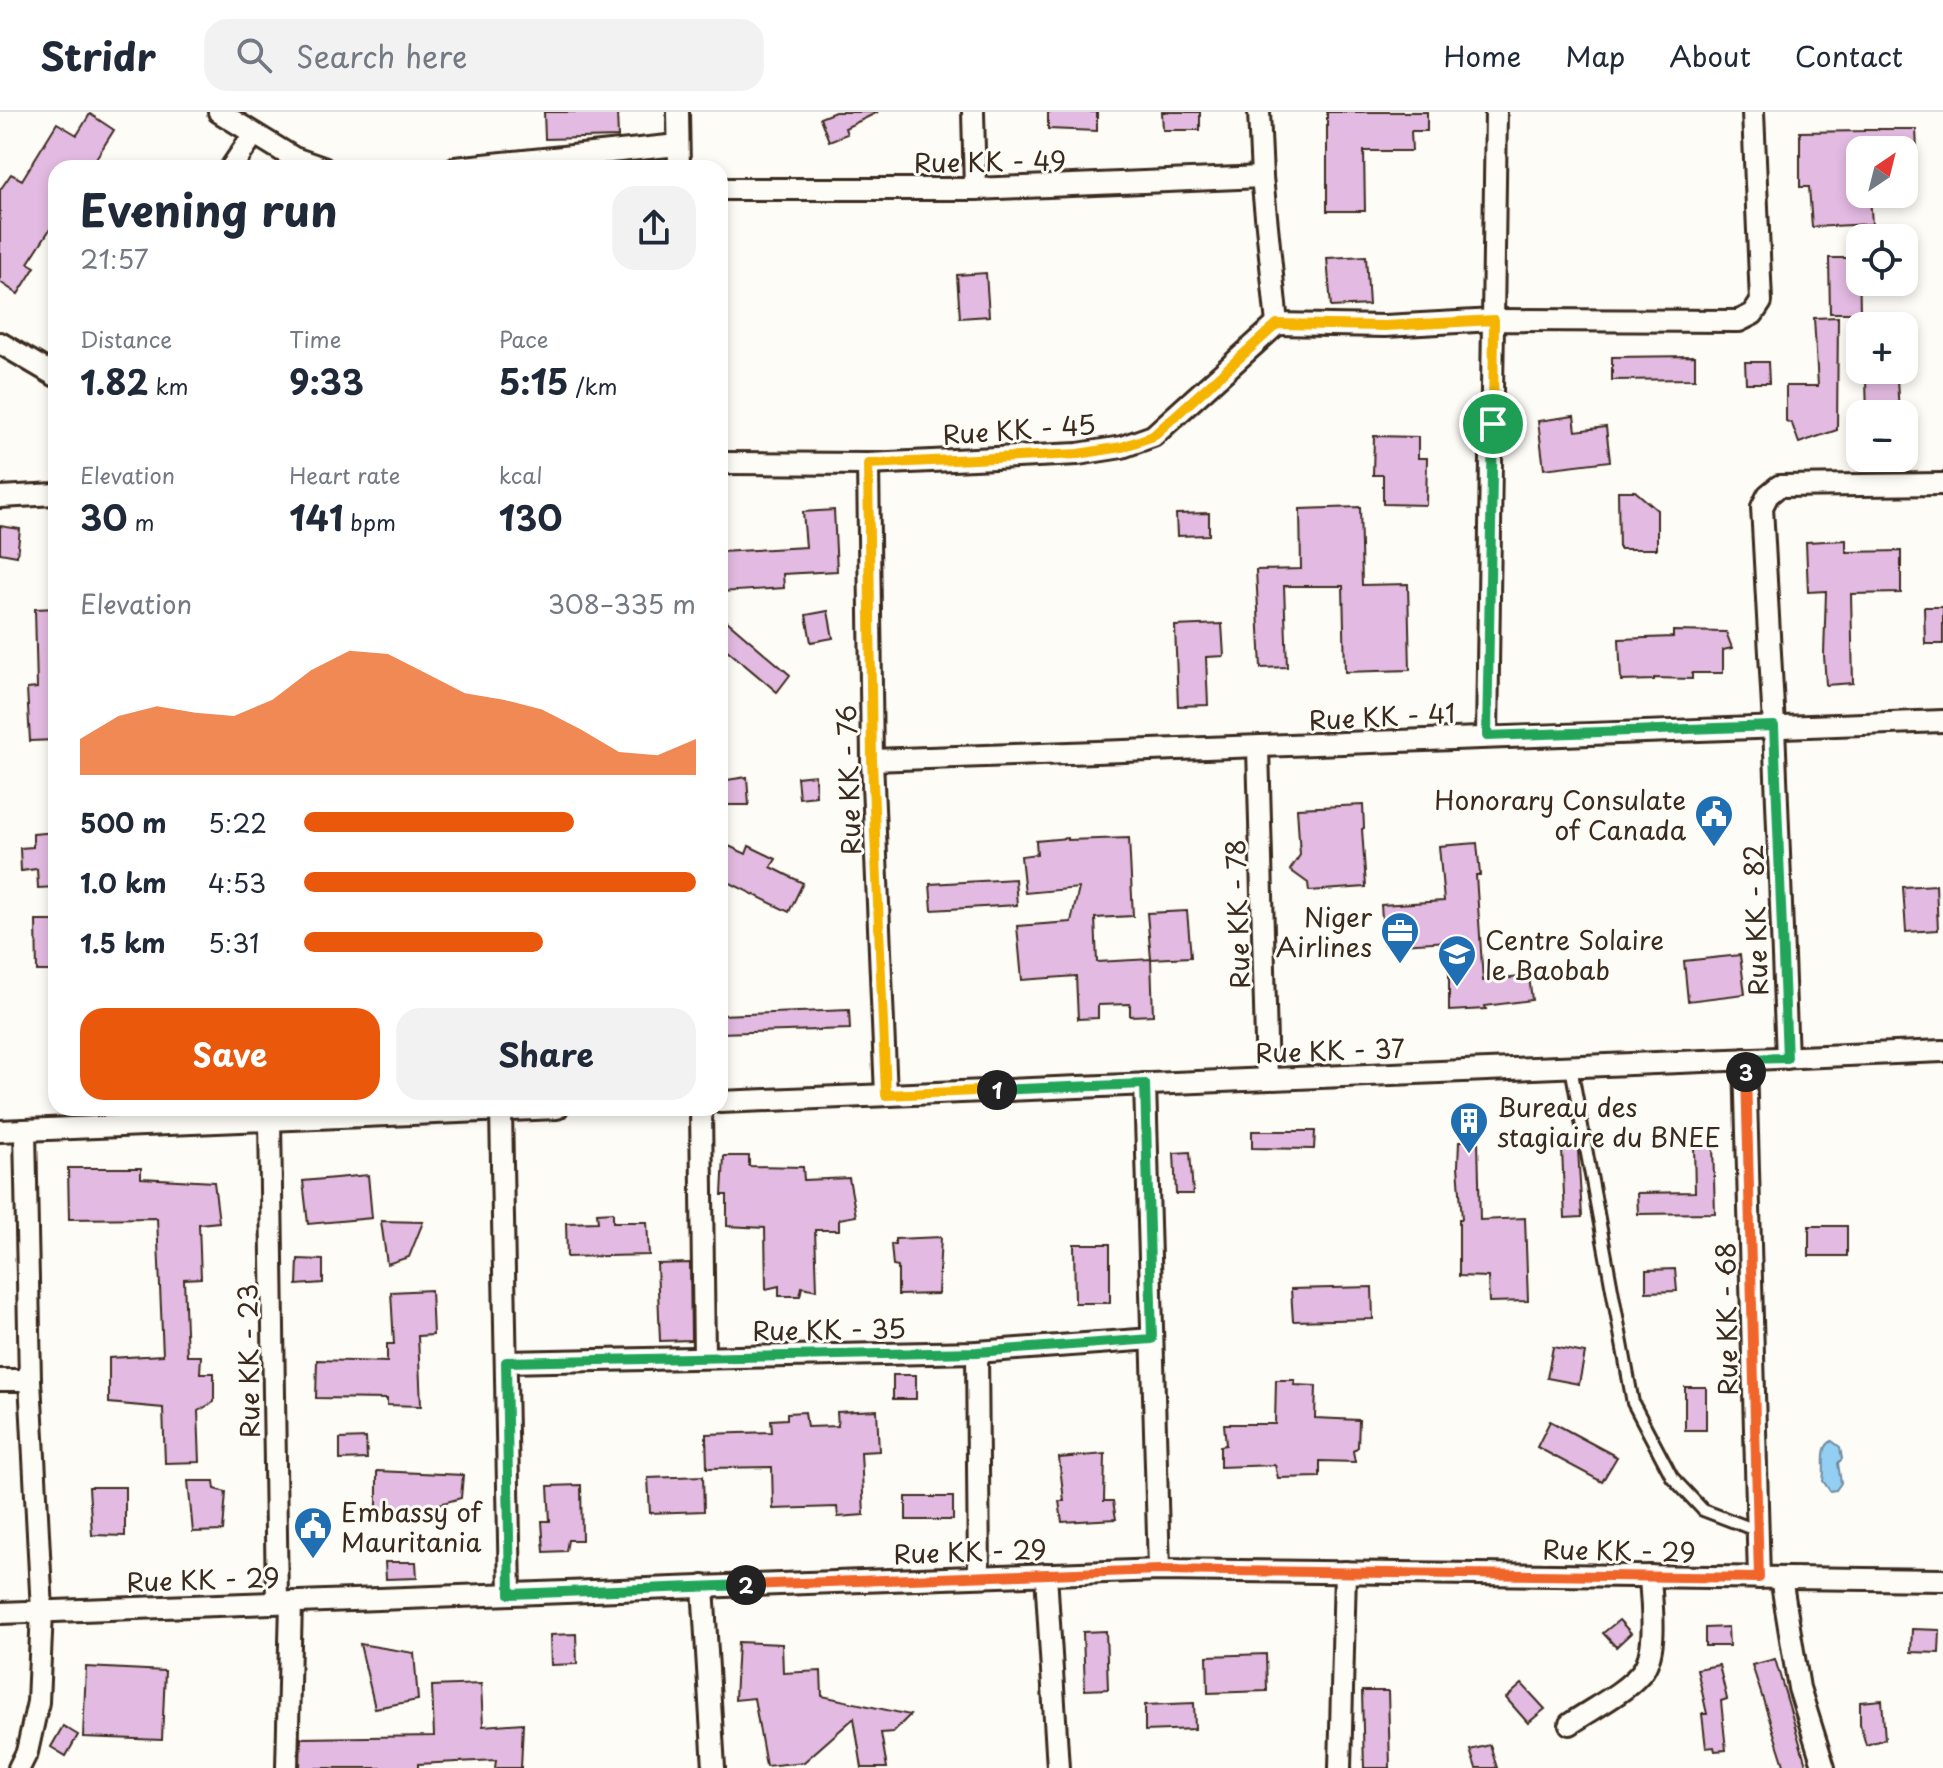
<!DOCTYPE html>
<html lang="en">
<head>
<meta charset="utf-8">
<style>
	:root { --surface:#fff; --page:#f2f2f3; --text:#1f2937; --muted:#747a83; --line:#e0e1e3; --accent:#ea580c }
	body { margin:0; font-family:"Playpen Sans",sans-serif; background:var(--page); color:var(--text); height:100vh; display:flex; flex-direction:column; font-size:30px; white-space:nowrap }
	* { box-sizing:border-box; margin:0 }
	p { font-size:26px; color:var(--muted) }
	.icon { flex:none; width:44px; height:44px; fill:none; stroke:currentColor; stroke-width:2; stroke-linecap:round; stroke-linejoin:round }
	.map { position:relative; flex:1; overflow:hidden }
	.details { position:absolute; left:48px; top:48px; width:680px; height:956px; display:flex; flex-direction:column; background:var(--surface); border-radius:24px; box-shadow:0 4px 12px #0003 }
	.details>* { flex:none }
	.needle { width:52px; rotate:35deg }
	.controls { position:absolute; left:1846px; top:24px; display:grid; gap:16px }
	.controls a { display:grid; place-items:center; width:72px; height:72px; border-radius:16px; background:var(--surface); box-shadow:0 4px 12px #0003; font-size:40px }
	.pin { position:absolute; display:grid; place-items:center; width:68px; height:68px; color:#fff; margin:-34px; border:4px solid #fff; border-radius:50%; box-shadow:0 2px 8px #0007 }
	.km { position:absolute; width:40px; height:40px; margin:-20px; border-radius:50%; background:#222; color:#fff; font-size:22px; line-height:40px; text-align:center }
	.round { display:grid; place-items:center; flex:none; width:84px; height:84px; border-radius:24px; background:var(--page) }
	.overview { display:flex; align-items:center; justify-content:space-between; height:136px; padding:0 32px }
	h1 { font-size:44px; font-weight:700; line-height:60px }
	.figures { display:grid; grid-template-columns:repeat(3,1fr); gap:12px; height:136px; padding:8px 32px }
	.figures div { display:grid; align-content:center }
	.figures b { font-size:34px; font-weight:700 }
	.figures small { font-size:22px; font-weight:400 }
	.figures p { font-size:22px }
	.chart { height:224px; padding:16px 32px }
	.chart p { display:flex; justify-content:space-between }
	.chart svg { width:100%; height:144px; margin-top:8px; fill:var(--accent); opacity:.7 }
	.button { display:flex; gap:16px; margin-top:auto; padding:16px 32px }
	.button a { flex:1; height:92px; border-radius:24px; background:var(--accent); color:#fff; font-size:32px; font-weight:700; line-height:92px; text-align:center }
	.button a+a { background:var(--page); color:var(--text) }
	ul { padding:0 32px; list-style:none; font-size:26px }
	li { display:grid; grid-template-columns:128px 96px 1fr; align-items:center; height:60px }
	li i { height:20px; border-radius:10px; background:var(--accent) }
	header { display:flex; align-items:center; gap:48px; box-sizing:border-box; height:112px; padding:0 40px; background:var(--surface); border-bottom:2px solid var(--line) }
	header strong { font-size:38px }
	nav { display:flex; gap:44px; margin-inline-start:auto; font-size:28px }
	.search { width:560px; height:72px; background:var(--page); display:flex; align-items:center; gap:20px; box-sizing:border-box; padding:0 28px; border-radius:24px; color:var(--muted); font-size:30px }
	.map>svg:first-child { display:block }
	.water { fill:#93cef3; stroke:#708c9e; stroke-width:2 }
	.building { fill:#e3bae1; stroke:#3b2a1e; stroke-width:2 }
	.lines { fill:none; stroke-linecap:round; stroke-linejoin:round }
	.service-casing { stroke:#3b2a1e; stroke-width:16 }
	.minor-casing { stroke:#3b2a1e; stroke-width:26 }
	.service { stroke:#fdfcf7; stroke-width:10 }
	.minor { stroke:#fdfcf7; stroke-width:20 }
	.split-1-casing { stroke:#fff; stroke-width:16 }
	.split-2-casing { stroke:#fff; stroke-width:16 }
	.split-3-casing { stroke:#fff; stroke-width:16 }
	.split-4-casing { stroke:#fff; stroke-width:16 }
	.split-1 { stroke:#f5b400; stroke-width:10 }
	.split-2 { stroke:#22a559; stroke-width:10 }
	.split-3 { stroke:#f0652b; stroke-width:10 }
	.split-4 { stroke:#22a559; stroke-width:10 }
	.labels { text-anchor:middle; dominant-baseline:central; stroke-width:6; stroke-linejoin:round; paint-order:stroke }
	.street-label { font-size:26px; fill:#3b2a1e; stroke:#fdfcf7 }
	.poi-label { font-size:26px; fill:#3b2a1e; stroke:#fdfcf7; text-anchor:start }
</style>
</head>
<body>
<header>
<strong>Stridr</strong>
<div class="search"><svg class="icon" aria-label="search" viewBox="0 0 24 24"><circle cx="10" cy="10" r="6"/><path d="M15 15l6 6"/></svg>Search here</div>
<nav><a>Home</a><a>Map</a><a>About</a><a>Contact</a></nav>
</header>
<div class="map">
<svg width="1943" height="1656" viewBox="0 0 1943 1656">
	<rect width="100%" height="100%" fill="#fdfcf7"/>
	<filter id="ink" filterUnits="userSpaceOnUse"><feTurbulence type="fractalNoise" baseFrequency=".0125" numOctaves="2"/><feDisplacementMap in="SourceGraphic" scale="16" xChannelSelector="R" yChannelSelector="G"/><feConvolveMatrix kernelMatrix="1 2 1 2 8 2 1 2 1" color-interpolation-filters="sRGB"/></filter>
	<g filter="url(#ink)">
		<path class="water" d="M1832,1329l8,6 2,12 -4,4 3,20 -5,7 -6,1 -7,-10c3,-15 -4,-34 9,-40z"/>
		<g class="building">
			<polygon points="544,0 617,0 618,25 545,27"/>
			<polygon points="835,0 878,0 845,16 847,22 829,29 820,6"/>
			<polygon points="1048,0 1097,0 1097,19 1048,17"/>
			<polygon points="1162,0 1200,0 1200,18 1163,18"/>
			<polygon points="1327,0 1427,0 1427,19 1411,19 1412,39 1364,39 1365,99 1327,99"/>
			<polygon points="90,2 114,18 90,56 56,56 56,108 28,151 35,155 18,182 0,170 0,78 11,62 22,68 57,11 77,23"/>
			<polygon points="1864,17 1916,17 1917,38 1851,38 1852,85 1870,84 1872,112 1812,115 1809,75 1800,75 1800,20 1864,19"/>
			<polygon points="1366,144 1369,193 1331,195 1327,146"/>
			<polygon points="1829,146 1859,146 1860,201 1830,201"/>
			<polygon points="986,161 989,204 960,206 957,163"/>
			<polygon points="1838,205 1837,318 1799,331 1792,312 1786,309 1786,274 1818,274 1814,206"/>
			<polygon points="1695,244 1695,267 1612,268 1612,245"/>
			<polygon points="1745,250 1768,250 1769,271 1746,271"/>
			<polygon points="1897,267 1899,302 1867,302 1866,268"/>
			<polygon points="1574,304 1576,319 1606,315 1610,349 1544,357 1538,309"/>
			<polygon points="1374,324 1418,325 1418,346 1427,346 1426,393 1383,392 1383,363 1373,363"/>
			<polygon points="1618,379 1635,379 1657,398 1657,437 1619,437"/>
			<polygon points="1360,395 1362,473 1408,472 1410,558 1345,560 1343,474 1284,474 1287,555 1261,556 1256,458 1301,457 1300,397"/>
			<polygon points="834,398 837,459 783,462 784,476 720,480 720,440 806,435 803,400"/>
			<polygon points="1209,401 1209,423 1177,424 1176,402"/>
			<polygon points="0,414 20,417 17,444 0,441"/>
			<polygon points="1846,428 1846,440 1901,439 1901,481 1851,482 1853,571 1826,573 1824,543 1826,479 1808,480 1806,430"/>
			<polygon points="1924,495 1943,495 1943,532 1925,532"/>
			<polygon points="56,496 56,628 30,629 27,577 37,576 35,497"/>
			<polygon points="828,499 833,526 811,530 806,503"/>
			<polygon points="720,503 790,563 777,580 720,532"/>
			<polygon points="1222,512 1224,544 1206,545 1208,593 1178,594 1175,514"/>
			<polygon points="1673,519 1726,520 1732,536 1723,538 1723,561 1692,561 1692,567 1654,566 1654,568 1621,569 1619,527 1673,525"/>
			<polygon points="815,663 816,684 799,686 797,665"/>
			<polygon points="747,665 749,693 720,693 720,669"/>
			<polygon points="1363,693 1364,716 1362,717 1366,775 1309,779 1308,771 1290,758 1300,743 1297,696"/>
			<polygon points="56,720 56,775 38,776 37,757 21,759 20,736 33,735 33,722"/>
			<polygon points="1067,726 1067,728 1129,726 1133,804 1095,806 1097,850 1151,847 1153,903 1130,904 1130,892 1098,893 1098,906 1078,907 1076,864 1022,868 1017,814 1071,810 1079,776 1025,781 1021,744 1037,742 1036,729"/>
			<polygon points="720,730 746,742 749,734 776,747 771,755 803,771 789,800 720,766"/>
			<polygon points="1477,731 1480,763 1476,763 1483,869 1529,864 1532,888 1485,894 1486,897 1449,899 1449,829 1384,833 1381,793 1444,789 1439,734"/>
			<polygon points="1015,767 1017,793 932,798 930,772"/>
			<polygon points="1936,773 1938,818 1906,820 1903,775"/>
			<polygon points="1187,799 1191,845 1151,847 1147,801"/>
			<polygon points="36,809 56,809 56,859 37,859"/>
			<polygon points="1740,843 1745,882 1688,889 1684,849"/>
			<polygon points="849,898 850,917 720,921 720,903"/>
			<polygon points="1252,1019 1315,1019 1314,1037 1252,1036"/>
			<polygon points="1459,1029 1478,1029 1480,1108 1525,1106 1528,1189 1489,1190 1488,1165 1459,1164 1459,1107 1462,1107 1458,1054"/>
			<polygon points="1694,1033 1713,1033 1715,1101 1638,1102 1637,1081 1695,1080"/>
			<polygon points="1562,1037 1578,1037 1582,1105 1565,1106"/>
			<polygon points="1190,1040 1193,1082 1176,1082 1174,1041"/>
			<polygon points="724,1044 749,1044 749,1054 803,1055 804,1068 849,1066 856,1104 839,1107 839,1118 815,1118 817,1178 802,1175 800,1184 779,1184 779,1174 766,1177 765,1116 727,1114 727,1083 722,1083"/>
			<polygon points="68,1056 141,1056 141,1066 214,1070 219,1110 199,1112 201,1166 184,1167 187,1244 201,1244 200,1261 214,1261 214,1290 198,1299 200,1350 165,1351 163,1296 109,1291 109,1246 163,1243 157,1106 69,1107"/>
			<polygon points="368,1063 372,1106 308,1112 303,1069"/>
			<polygon points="613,1100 613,1110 647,1110 649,1143 567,1145 566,1111 598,1110 597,1101"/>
			<polygon points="381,1109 423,1110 409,1145 387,1152"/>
			<rect x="1809" y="1114" width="38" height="30"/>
			<polygon points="941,1125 938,1182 898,1183 898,1155 893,1154 891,1132 895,1132 895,1127"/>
			<polygon points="1074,1132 1110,1132 1110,1191 1075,1191"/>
			<polygon points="298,1147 323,1148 323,1171 297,1173"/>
			<polygon points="690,1151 691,1228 660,1229 657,1152"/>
			<polygon points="1675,1157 1677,1179 1646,1180 1646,1158"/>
			<polygon points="1372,1175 1373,1207 1293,1209 1291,1177"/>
			<polygon points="431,1178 433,1223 418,1224 421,1294 387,1293 387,1287 316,1286 317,1248 387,1250 387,1232 394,1232 391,1180"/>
			<polygon points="1553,1235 1585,1241 1579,1272 1547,1266"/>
			<rect x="893" y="1263" width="23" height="24"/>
			<polygon points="1276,1268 1295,1268 1294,1273 1316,1274 1315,1306 1359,1308 1358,1335 1353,1339 1355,1350 1320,1349 1320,1365 1278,1366 1275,1353 1220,1355 1220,1334 1226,1333 1224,1312 1275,1312"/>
			<rect x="1685" y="1275" width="21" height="43"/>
			<polygon points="877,1298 879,1339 861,1340 864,1403 838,1405 837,1395 773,1397 772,1355 707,1356 706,1322 772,1320 771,1308 787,1307 787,1301 805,1300 807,1315 838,1314 837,1300"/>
			<polygon points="1550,1309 1617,1345 1602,1370 1537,1335"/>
			<polygon points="366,1326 367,1347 340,1348 340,1327"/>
			<polygon points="1105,1342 1104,1389 1113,1389 1116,1407 1062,1410 1059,1389 1064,1389 1059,1346"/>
			<polygon points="377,1359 463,1363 461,1386 418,1398 418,1406 377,1405"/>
			<polygon points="703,1364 704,1399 650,1401 648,1366"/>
			<polygon points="188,1369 214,1369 215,1377 226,1380 223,1419 193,1420"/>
			<polygon points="581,1373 582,1428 568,1428 566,1439 544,1440 542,1409 550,1409 548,1374"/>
			<polygon points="89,1375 125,1375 125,1424 92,1423"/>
			<rect x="906" y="1385" width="47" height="23"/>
			<polygon points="385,1450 416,1450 417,1466 386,1467"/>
			<polygon points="1619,1508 1631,1521 1616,1535 1603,1521"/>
			<polygon points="1728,1515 1729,1534 1705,1534 1705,1516"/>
			<polygon points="1912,1517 1940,1518 1939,1541 1911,1540"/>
			<polygon points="1106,1519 1108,1577 1085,1578 1083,1520"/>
			<polygon points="576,1522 577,1552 551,1553 550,1523"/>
			<polygon points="738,1530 782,1532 783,1561 821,1559 822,1584 910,1603 893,1620 881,1621 887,1656 862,1656 854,1606 804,1650 766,1654 754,1586 735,1588"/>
			<polygon points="360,1532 414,1541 418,1588 375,1596"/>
			<polygon points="1266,1542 1267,1579 1208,1581 1207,1544"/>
			<polygon points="1775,1547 1794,1611 1807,1656 1785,1656 1752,1553"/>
			<polygon points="1719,1553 1727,1587 1721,1589 1726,1638 1715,1639 1714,1635 1706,1636 1702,1602 1707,1602 1697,1557"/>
			<polygon points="86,1555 165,1559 162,1628 83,1625"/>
			<polygon points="481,1572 483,1614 523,1611 521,1656 495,1656 496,1648 418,1652 418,1656 300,1656 301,1626 434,1624 432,1574"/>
			<polygon points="1522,1572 1545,1597 1528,1611 1506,1586"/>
			<polygon points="1362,1579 1388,1579 1390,1656 1364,1656"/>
			<polygon points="1882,1588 1885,1627 1866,1633 1860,1612 1860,1590"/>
			<polygon points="1194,1591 1195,1617 1145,1619 1145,1593"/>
			<polygon points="63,1614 78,1623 66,1644 51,1635"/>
			<polygon points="1490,1633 1497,1656 1476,1656 1470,1638"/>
		</g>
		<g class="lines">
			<defs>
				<polyline id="service" points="1571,955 1633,1291 1672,1365 1703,1398 1758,1419"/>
				<g id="minor">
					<polyline points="219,0 294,46 323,56"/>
					<polyline points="678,0 679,56"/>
					<polyline points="973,0 975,77"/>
					<polyline points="1259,0 1262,65 1277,212 1385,214 1494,208 1739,209 1753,202 1761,190 1753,0"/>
					<polyline points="231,56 254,22"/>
					<polyline points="455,56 678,33"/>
					<polyline points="720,77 975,77 1262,65"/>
					<polyline points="0,231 56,264"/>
					<polyline points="720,351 868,352 1078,342 1122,335 1153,324 1277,212"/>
					<polyline points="868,352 872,648 886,983"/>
					<polyline points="0,385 56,382"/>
					<polyline points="1487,624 1496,0"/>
					<polyline points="1258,636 1267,967"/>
					<path d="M872,648c357,-11 714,-27 1071,-39"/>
					<polyline points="1787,946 1774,614 1762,395 1768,383 1779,374 1943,372"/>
					<polyline points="1745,947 1759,1466"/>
					<polyline points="1145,972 1159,1458"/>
					<polyline points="720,990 1943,939"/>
					<polyline points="701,996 704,1245"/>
					<polyline points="501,998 510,1482"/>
					<polyline points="270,1008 277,1490"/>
					<polyline points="0,1019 557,996"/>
					<polyline points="977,1240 979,1464"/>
					<polyline points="506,1250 977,1240 1152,1227"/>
					<polyline points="0,1268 30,1268"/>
					<polyline points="1046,1462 1058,1656"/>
					<polyline points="1781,1466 1799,1576 1824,1656"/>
					<polyline points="703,1474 714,1656"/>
					<polyline points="0,1501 1159,1458 1943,1468"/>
					<path d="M1570,1612c23,-16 53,-30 71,-51 18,-21 10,-70 9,-97"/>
					<polyline points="19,1656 27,1640 38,1590 42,1499 30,1268 25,1018"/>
					<polyline points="287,1656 291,1490"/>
					<polyline points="1340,1656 1345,1460"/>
				</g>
			</defs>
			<use href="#service" class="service-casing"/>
			<use href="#minor" class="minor-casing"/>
			<use href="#service" class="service"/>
			<use href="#minor" class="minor"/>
		</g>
	</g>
	<g class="lines" filter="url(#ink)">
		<defs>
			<polyline id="split-1" points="997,978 886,983 872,648 868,352 1078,342 1122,335 1153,324 1277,212 1385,214 1494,208 1493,312"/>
			<polyline id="split-2" points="746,1473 510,1482 506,1250 977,1240 1152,1227 1145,972 997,978"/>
			<polyline id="split-3" points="746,1473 1159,1458 1759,1466 1746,960"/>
			<polyline id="split-4" points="1493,312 1487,624 1774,614 1787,946 1745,947 1746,960"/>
		</defs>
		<use href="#split-1" class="split-1-casing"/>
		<use href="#split-2" class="split-2-casing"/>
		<use href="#split-3" class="split-3-casing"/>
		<use href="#split-4" class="split-4-casing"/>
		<use href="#split-1" class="split-1"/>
		<use href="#split-2" class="split-2"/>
		<use href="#split-3" class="split-3"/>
		<use href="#split-4" class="split-4"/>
	</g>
	<defs>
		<symbol id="civic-pin" viewBox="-11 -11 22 30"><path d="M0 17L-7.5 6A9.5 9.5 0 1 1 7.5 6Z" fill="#1f6fb2" stroke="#fdfcf7"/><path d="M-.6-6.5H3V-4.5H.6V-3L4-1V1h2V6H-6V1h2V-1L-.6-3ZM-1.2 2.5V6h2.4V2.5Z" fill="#fff"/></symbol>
		<symbol id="office-pin" viewBox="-11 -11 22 30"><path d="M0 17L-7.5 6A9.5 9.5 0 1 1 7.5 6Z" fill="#1f6fb2" stroke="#fdfcf7"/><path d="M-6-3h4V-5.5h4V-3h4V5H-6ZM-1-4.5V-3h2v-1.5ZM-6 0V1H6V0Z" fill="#fff"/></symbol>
		<symbol id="school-pin" viewBox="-11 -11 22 30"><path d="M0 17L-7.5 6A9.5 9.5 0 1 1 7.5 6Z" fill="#1f6fb2" stroke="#fdfcf7"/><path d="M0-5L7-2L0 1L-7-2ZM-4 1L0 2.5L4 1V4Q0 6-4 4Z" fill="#fff"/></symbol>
		<symbol id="building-pin" viewBox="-11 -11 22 30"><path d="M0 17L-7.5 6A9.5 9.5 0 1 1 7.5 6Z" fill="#1f6fb2" stroke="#fdfcf7"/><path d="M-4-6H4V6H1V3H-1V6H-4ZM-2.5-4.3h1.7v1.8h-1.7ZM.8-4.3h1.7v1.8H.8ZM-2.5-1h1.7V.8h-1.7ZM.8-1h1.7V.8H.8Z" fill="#fff"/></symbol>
	</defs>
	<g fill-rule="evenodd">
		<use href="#civic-pin" x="1692" y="680" width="44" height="60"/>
		<use href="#office-pin" x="1378" y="797" width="44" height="60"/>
		<use href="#school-pin" x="1435" y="820" width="44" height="60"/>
		<use href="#building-pin" x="1447" y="987" width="44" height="60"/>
		<use href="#civic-pin" x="291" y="1392" width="44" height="60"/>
	</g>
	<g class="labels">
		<g class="street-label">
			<text transform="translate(990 49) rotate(-1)">Rue KK - 49</text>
			<text transform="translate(1019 317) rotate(-4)">Rue KK - 45</text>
			<text transform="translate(1382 604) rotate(-3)">Rue KK - 41</text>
			<text transform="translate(848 668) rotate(-92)">Rue KK - 76</text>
			<text transform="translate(1237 802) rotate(-92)">Rue KK - 78</text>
			<text transform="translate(1755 808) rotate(-92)">Rue KK - 82</text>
			<text transform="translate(1330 938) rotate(-2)">Rue KK - 37</text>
			<text transform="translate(1726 1207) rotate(-91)">Rue KK - 68</text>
			<text transform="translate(829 1217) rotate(-1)">Rue KK - 35</text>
			<text transform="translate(248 1249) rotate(-91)">Rue KK - 23</text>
			<text transform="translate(1619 1438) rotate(1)">Rue KK - 29</text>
			<text transform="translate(970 1439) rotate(-2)">Rue KK - 29</text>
			<text transform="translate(203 1467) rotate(-2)">Rue KK - 29</text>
		</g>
		<g class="poi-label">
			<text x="1686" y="687" text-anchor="end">Honorary Consulate<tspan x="1686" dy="30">of Canada</tspan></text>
			<text x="1372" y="804" text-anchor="end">Niger<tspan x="1372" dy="30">Airlines</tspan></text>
			<text x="1485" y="827">Centre Solaire<tspan x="1485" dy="30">le Baobab</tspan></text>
			<text x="1497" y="994">Bureau des<tspan x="1497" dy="30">stagiaire du BNEE</tspan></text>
			<text x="341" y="1399">Embassy of<tspan x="341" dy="30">Mauritania</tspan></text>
		</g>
	</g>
</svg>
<div class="controls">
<a><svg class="needle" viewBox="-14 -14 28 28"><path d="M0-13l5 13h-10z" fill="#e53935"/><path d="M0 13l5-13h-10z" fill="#747a83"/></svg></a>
<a><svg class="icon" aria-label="locate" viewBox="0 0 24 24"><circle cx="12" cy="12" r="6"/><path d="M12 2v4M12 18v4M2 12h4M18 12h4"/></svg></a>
<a>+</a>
<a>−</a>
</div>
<div class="pin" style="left:1493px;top:312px;background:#1e9e55"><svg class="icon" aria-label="arrive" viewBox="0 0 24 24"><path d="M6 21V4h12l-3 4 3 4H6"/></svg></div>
<b class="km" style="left:997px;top:978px">1</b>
<b class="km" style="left:746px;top:1473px">2</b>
<b class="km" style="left:1746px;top:960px">3</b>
<section class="details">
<div class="overview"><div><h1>Evening run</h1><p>21:57</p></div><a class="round"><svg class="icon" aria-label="share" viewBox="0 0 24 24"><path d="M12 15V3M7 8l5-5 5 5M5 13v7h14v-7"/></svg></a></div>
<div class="figures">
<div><p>Distance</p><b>1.82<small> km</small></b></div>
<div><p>Time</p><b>9:33</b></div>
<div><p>Pace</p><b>5:15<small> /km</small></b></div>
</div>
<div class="figures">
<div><p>Elevation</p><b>30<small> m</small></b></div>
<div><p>Heart rate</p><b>141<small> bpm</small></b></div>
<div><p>kcal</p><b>130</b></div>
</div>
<div class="chart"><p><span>Elevation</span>308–335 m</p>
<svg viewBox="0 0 160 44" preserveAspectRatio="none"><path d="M0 44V33L10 26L20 23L30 25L40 26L50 21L60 12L70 6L80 7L90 13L100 19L110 21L120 24L130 30L140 37L150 38L160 33V44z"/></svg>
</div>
<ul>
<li><b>500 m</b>5:22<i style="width:69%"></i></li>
<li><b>1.0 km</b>4:53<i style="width:100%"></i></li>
<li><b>1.5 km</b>5:31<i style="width:61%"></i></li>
</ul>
<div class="button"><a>Save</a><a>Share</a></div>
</section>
</div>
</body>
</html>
